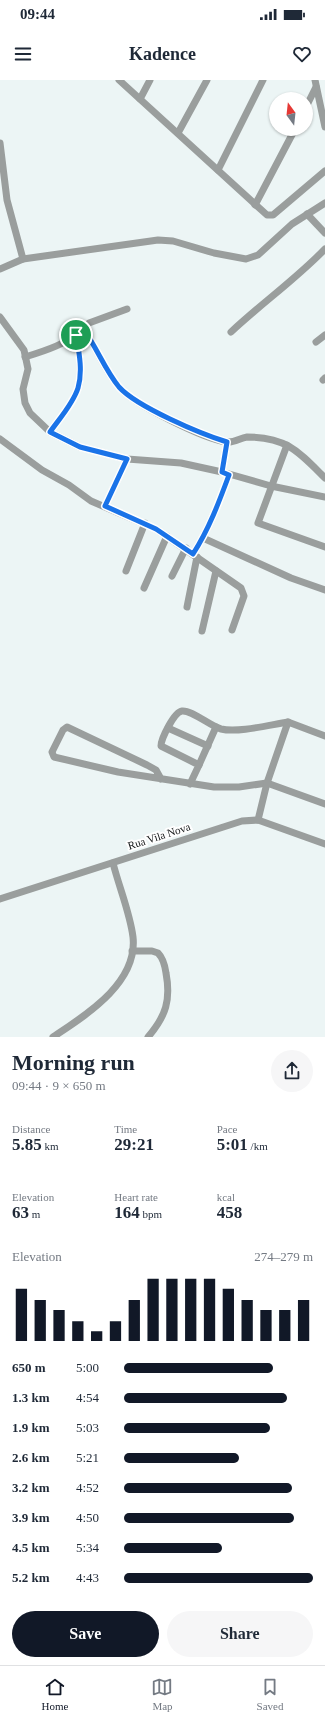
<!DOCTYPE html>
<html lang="en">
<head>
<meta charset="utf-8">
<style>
	:root { --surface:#fff; --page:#f6f6f7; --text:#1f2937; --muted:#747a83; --line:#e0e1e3; --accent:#111827 }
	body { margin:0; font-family:"Times New Roman",serif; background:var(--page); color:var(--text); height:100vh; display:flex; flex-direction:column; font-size:15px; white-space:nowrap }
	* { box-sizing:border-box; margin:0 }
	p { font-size:13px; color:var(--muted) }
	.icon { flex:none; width:22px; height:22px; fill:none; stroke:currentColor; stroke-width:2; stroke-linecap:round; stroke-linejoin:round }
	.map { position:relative; height:957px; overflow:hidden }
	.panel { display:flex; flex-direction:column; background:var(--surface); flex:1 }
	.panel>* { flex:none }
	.needle { width:26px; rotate:345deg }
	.tools { position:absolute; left:269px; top:12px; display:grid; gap:8px }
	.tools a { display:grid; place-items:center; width:44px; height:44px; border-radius:50%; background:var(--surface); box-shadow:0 1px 3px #0004; font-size:20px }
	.pin { position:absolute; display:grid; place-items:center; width:34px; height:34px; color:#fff; margin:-17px; border:2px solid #fff; border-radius:50%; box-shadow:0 1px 4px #0007 }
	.round { display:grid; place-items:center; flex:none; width:42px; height:42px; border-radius:21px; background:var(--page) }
	.overview { display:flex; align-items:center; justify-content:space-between; height:68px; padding:0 12px }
	h1 { font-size:22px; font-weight:800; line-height:30px }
	.stats { display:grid; grid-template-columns:repeat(3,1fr); gap:6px; height:68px; padding:4px 12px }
	.stats div { display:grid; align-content:center }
	.stats b { font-size:17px; font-weight:800 }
	.stats small { font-size:11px; font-weight:400 }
	.stats p { font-size:11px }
	.chart { height:112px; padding:8px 12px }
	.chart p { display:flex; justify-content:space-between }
	.chart svg { width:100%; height:72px; margin-top:4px; stroke:var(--accent); stroke-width:6 }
	.action { display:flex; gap:8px; margin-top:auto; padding:8px 12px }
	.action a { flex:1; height:46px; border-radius:24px; background:var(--accent); color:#fff; font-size:16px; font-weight:800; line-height:46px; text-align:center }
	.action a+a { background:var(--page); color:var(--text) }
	ul { padding:0 12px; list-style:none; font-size:13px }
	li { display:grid; grid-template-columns:64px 48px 1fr; align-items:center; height:30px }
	li i { height:10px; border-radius:5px; background:var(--accent) }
	.status { display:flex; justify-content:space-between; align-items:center; height:28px; padding:0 20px; background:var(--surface); direction:ltr }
	.status svg { height:11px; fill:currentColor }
	header { display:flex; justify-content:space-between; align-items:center; height:52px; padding:0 12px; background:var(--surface); font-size:18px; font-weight:800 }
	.tabs { display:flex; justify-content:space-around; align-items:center; height:56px; border-top:1px solid var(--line); background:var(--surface); font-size:11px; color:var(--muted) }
	.tabs a { display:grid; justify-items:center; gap:2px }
	.tabs .selected { color:var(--accent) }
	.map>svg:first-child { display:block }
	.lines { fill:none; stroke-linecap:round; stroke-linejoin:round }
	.minor { stroke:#9a9e9d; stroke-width:7 }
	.route-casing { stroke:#fff; stroke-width:8 }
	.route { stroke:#1a73e8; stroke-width:5 }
	.labels { text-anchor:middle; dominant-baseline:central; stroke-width:4; stroke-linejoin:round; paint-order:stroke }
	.street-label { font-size:11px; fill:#101314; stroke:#fff }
</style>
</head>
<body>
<div class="status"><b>09:44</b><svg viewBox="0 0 49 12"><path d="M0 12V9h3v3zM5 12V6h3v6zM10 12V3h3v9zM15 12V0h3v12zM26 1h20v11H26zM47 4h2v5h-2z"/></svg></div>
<header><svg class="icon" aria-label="menu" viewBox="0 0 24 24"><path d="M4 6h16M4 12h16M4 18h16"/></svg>Kadence<svg class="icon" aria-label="heart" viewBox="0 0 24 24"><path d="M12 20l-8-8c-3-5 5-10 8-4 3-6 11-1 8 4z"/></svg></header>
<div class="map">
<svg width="325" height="957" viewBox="0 0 325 957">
	<rect width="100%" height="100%" fill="#ecf5f5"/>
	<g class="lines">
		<g class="minor">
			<polyline points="119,0 267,135 273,135 325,91"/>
			<polyline points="315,0 325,47"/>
			<polyline points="140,19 150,0"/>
			<polyline points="306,27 316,7"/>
			<polyline points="178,53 207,0"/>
			<polyline points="0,63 7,120 23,179"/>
			<polyline points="218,90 263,0"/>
			<polyline points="255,125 295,49"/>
			<polyline points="307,134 325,153"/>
			<polyline points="0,189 23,179 158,160 173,161 214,173 246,179 258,175 292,144 325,123"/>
			<polyline points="0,237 24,270 28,289 23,309 25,323 30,333 50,352 80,367 127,379 181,383 222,392 271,406 325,417"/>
			<polyline points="84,250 89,243 127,229"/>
			<path d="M231,252c31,-29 65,-53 94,-83"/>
			<polyline points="316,262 325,255"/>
			<path d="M25,277c23,-7 40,-13 59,-27 13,18 20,40 35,57 14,17 85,52 108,55 7,1 13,-4 20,-5 40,0 52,15 78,41"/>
			<polyline points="323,300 325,298"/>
			<path d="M50,352c9,-13 23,-28 28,-44 5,-17 1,-36 -2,-53"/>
			<polyline points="0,359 42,390 69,405 91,421 156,449 241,508 244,516 232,550"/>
			<polyline points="287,365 258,443 325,467"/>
			<polyline points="222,392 227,362"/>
			<polyline points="105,426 127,379"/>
			<polyline points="203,458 291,498 325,510"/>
			<path d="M193,474c16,-25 26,-52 36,-79"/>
			<polyline points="126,491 145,443"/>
			<polyline points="172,496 186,468"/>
			<polyline points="144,508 167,456"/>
			<polyline points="187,527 197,477"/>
			<polyline points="202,551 216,491"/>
			<polyline points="168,648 208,666"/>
			<polyline points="199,685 216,647"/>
			<polyline points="161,699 156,690 147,685 67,647 63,650 52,672 54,677 118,692 214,707 239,707 267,703 325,724"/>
			<path d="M190,704l9,-19 -38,-19c0,-7 13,-34 21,-35 10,-1 28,15 39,18 17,4 48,-4 67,-7"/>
			<polyline points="258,740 267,703 288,642 325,656"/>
			<polyline points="0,819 242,741 258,740 325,764"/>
			<path d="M132,871h20l6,2c5,5 7,13 8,20 5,27 0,43 -18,64"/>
			<path d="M53,957c33,-22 85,-54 80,-100 -3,-24 -14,-50 -20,-74"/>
		</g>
	</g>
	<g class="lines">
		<defs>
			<path id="route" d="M84,250c13,18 21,40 35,57 18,20 82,47 108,55l-5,30 7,3c-10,27 -20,54 -36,79l-37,-25 -51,-23 22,-47 -47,-12 -30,-15c9,-13 23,-28 28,-44 5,-17 1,-36 -2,-53z"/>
		</defs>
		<use href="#route" class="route-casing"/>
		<use href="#route" class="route"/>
	</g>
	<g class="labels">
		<g class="street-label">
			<text transform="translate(159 756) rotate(-18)">Rua Vila Nova</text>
		</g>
	</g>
</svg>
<div class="tools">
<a><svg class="needle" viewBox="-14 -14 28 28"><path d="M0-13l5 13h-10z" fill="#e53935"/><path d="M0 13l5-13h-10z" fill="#747a83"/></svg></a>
</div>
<div class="pin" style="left:76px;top:255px;background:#1e9e55"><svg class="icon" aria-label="arrive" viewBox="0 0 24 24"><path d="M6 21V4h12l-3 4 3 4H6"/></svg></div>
</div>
<section class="panel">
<div class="overview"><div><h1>Morning run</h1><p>09:44 · 9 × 650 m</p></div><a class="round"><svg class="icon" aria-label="share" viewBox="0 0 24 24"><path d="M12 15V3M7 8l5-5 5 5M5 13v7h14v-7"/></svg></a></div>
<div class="stats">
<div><p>Distance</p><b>5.85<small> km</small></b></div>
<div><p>Time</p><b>29:21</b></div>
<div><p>Pace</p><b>5:01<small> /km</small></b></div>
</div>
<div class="stats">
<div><p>Elevation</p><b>63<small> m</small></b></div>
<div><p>Heart rate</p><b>164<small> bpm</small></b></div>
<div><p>kcal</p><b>458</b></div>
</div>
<div class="chart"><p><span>Elevation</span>274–279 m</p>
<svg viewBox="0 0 160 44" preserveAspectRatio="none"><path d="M5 44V12M15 44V19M25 44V25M35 44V32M45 44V38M55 44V32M65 44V19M75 44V6M85 44V6M95 44V6M105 44V6M115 44V12M125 44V19M135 44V25M145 44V25M155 44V19"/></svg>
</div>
<ul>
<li><b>650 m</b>5:00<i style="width:79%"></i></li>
<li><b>1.3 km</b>4:54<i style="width:86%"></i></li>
<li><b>1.9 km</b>5:03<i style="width:77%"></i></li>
<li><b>2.6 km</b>5:21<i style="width:61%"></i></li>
<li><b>3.2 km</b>4:52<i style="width:89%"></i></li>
<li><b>3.9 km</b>4:50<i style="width:90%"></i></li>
<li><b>4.5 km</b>5:34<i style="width:52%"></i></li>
<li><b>5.2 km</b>4:43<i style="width:100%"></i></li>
</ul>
<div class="action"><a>Save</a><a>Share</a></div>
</section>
<nav class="tabs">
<a class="selected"><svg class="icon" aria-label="home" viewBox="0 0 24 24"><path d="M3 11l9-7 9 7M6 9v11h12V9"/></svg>Home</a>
<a><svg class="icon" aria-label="map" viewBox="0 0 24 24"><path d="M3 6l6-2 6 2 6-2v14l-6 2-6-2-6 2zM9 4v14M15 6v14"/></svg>Map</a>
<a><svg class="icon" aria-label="saved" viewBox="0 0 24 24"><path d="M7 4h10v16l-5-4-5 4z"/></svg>Saved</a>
</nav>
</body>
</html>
